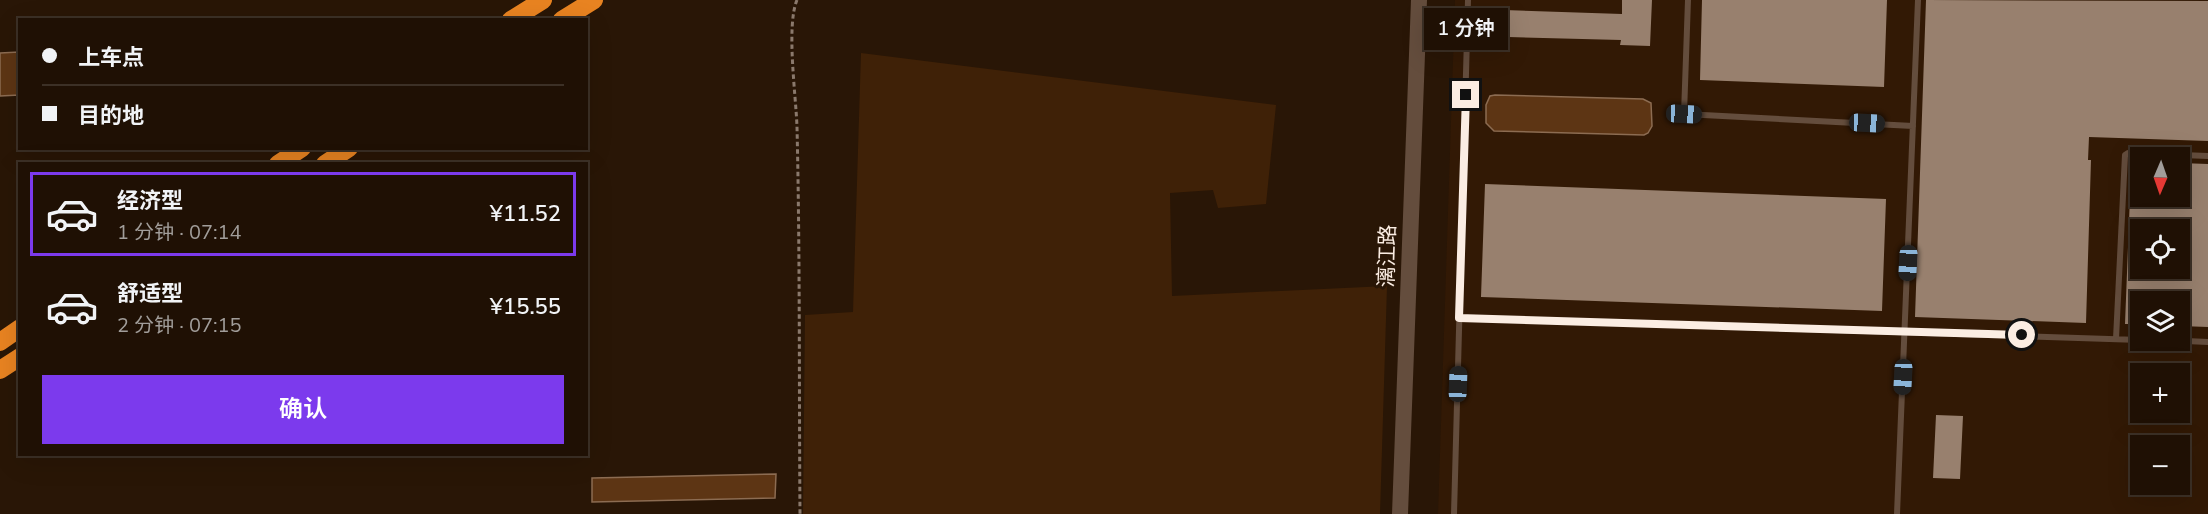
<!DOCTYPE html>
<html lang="zh">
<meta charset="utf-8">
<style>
:root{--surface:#1f1004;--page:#27190e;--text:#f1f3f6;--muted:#a19d9a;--line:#3c3026;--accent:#7c3aed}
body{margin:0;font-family:"Nunito Sans","Noto Sans SC",sans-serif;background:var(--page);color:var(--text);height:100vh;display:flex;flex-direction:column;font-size:22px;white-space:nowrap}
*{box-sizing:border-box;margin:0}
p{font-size:20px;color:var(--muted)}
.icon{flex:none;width:33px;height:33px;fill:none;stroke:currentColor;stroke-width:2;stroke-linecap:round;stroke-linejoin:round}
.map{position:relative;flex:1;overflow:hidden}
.side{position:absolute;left:18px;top:162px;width:570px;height:294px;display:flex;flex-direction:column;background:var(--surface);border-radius:0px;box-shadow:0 6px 24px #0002,0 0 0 2px var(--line)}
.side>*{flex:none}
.hud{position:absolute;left:18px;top:18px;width:570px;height:132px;border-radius:0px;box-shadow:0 6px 24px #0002,0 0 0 2px var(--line);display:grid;align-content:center;height:132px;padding:0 24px;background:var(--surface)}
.needle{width:39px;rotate:182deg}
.fabs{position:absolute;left:2130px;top:147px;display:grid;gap:12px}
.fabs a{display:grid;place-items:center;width:60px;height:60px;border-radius:0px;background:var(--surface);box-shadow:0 6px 24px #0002,0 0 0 2px var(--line);font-size:30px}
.end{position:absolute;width:27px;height:27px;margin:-14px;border:8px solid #fbede3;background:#111;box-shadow:0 0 0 3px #111}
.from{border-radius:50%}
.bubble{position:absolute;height:42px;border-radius:0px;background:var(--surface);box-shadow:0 6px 24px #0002,0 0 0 2px var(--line);font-size:20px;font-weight:600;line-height:42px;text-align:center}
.car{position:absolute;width:18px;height:36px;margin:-18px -9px;border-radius:8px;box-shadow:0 0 4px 2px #0007;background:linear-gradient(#222 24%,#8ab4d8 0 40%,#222 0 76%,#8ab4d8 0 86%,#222 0)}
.hud b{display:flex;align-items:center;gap:21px;height:57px;font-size:22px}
.hud b+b{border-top:2px solid var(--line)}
.hud i{width:15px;height:15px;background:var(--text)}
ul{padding:10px 0 0;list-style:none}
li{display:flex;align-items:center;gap:18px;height:84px;margin:0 12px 9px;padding:0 12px;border:3px solid transparent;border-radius:0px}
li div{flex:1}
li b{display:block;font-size:22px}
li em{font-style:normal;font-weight:600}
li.active{border-color:var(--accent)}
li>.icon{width:54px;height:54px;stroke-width:1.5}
.primary-button{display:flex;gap:12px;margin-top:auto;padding:12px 24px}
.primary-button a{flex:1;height:69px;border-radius:0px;background:var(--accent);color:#fff;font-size:24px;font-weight:600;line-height:69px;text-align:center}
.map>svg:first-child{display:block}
</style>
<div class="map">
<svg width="2208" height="514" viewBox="0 0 2208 514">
<rect width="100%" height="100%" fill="#291606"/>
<path fill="#321905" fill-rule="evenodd" d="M1455,0H2208V514H1438ZM2140,158H2180V196H2140ZM2140,230H2180V268H2140ZM2140,302H2180V340H2140ZM2140,374H2180V412H2140ZM2140,446H2180V484H2140Z"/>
<path fill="#3f2107" d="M861,53L1276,105L1266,204L1218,208L1213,190L1170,193L1172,296L1387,286L1380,514H803L805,315L853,312Z"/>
<path fill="#5d3514" stroke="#8c6c52" stroke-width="1.5" d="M19,52V95L0,96V53Z
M1495,95L1643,99L1651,103L1652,126L1648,133L1644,135L1494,131L1486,123V105L1490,96Z
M776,474L775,498L592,502V478Z"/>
<path fill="#98806e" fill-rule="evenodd" d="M1622,0H1652L1650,46L1620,45L1621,40L1473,36L1474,9L1622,14Z
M1702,0H1887L1884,87L1700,80Z
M1926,0L2208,1V141L2089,137L2088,160H2091L2086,323L1915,317Z
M2180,163L2208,164V327L2180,326V302H2140V324H2125L2130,196H2180ZM2140,230H2180V268H2140Z
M1485,184L1886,199L1882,311L1481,297Z
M1936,415L1963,416L1960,479L1933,478Z"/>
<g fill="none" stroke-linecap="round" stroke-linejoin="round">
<path stroke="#8a796c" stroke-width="3" stroke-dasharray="4.5 3" stroke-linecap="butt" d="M797,0C786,26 796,96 797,127C800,256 799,385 800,514"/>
<path stroke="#644d3d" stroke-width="6" d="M1688,0L1684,114L1913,126
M1459,318L2140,340
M2116,339L2125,155L2128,153L2208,156
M2164,340L2208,342
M1454,514L1468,0
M1897,514L1918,0"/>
<path stroke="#644d3d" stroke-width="16" d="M1400,514L1419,0"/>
<path stroke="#e88321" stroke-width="18" d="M511,20L543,0
M562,20L594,0
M278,164L302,148
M325,164L349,148
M0,342L20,328
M0,370L20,357"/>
</g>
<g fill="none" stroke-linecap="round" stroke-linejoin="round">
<path stroke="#fbede3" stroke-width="8" d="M1466,95L1459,318L2022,335"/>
</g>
<g text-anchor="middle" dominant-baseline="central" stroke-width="6" stroke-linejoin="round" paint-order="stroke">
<g font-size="21" fill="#fbede3" stroke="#291606">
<text transform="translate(1387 256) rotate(-88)">漓江路</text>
</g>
</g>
</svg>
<div class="fabs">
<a><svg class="needle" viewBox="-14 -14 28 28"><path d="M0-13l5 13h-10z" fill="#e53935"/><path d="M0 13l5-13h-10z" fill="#a19d9a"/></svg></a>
<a><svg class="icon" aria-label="locate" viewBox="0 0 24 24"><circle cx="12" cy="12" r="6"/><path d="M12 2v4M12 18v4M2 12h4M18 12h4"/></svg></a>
<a><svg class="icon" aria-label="layers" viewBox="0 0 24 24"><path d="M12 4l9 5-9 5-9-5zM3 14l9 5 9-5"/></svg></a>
<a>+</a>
<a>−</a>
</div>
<i class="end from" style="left:2022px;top:335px"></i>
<i class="end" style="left:1466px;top:95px"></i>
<div class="bubble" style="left:1424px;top:8px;width:84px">1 分钟</div>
<i class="car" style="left:1684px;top:114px;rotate:93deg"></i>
<i class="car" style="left:1867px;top:123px;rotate:93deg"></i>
<i class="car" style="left:1908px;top:263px;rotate:183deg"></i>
<i class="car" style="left:1903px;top:377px;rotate:183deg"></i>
<i class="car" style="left:1458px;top:384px;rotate:2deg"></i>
<div class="hud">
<b><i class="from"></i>上车点</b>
<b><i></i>目的地</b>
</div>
<section class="side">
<ul>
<li class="active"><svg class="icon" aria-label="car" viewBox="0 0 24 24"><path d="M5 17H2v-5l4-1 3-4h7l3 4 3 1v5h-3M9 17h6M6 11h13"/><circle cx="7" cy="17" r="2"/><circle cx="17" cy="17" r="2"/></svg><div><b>经济型</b><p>1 分钟 · 07:14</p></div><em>¥11.52</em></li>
<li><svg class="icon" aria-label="car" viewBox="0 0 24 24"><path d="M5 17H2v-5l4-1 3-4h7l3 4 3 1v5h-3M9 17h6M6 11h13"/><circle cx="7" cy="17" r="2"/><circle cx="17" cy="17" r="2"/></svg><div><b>舒适型</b><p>2 分钟 · 07:15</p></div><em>¥15.55</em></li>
</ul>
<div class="primary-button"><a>确认</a></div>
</section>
</div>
